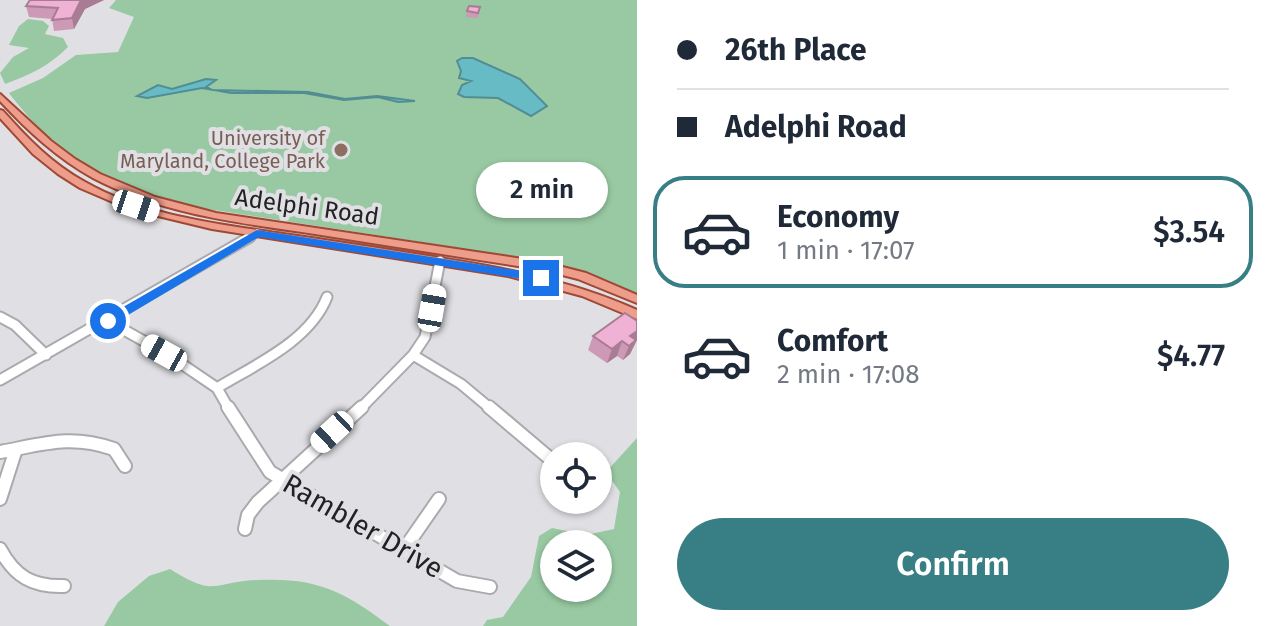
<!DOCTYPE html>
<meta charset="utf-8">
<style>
:root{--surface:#fff;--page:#f2f2f3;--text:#1f2937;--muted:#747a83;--line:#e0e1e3;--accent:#377f85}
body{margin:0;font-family:"Fira Sans",sans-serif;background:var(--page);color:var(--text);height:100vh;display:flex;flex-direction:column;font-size:30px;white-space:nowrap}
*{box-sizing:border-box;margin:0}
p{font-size:26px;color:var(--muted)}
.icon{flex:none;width:44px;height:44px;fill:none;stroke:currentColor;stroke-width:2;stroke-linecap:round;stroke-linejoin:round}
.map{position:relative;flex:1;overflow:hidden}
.sheet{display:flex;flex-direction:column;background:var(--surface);width:632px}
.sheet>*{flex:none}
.guide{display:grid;align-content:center;height:176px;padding:0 40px;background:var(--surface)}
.tools{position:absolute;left:540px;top:442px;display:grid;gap:16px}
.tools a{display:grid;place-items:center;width:72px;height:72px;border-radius:50%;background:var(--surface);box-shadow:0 2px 6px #0004;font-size:40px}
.end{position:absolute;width:36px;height:36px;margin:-18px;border:10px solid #1a73e8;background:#fff;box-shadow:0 0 0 4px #fff}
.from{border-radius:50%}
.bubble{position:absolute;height:56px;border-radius:28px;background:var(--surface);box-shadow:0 2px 6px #0004;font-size:26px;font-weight:600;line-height:56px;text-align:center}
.car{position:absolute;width:24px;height:48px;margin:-24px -12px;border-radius:10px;box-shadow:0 0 6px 2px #0007;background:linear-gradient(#fff 24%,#345 0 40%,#fff 0 76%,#345 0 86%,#fff 0)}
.guide b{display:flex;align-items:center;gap:28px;height:76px;font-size:30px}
.guide b+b{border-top:2px solid var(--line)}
.guide i{width:20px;height:20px;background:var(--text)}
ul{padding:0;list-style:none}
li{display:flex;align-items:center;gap:24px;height:112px;margin:0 16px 12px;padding:0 24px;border:4px solid transparent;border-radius:32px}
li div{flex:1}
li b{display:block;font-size:30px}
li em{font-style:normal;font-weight:600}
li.on{border-color:var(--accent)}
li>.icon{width:72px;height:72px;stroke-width:1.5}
.cta{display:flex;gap:16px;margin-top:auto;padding:16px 40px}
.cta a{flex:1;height:92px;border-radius:48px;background:var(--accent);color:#fff;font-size:32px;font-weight:600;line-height:92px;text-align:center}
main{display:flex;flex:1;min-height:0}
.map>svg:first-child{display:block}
</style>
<main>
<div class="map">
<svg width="637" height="626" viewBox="0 0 637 626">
<rect width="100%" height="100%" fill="#e0e0e4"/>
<path fill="#98c9a2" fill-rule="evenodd" d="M116,0H637V294L582,271L538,260L188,206C107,181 62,163 9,93L43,78L76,55L118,52L134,17L109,8Z
M28,19L43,21L49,26L45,34L63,38L68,47C49,66 30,75 5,84L0,73L13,57L29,48L9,45L19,26Z
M637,438V626H483L487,620L503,617L531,577L539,536L552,528L586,535L614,529L620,492L606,472ZM554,544H598V588H554Z
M170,569C216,598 212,582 258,580C317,577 345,592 390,626H104L118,602L149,576Z"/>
<path fill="#67bbc5" stroke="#528d94" stroke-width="2" d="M462,58H473L520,79L547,106L531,116L498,98L464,97L458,94L462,85L471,81L459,78L461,71L457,61Z
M206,79L216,80L206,87L212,90L308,92L345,99L377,96L415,101L398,102L378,97L344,100L304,93H231L202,88L147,98L137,96L158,85L172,89Z"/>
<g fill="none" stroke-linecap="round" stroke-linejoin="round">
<defs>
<path id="minor-far2" d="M247,239L257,233"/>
<path id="minor-far1" d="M0,317L15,325L46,355
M108,321L167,354L217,388L229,409
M413,355L461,384L491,409
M0,380L250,237
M217,388C255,365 310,341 327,297
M360,409L413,355L425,337L440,261"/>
<path id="minor" d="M228,407L270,472L457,581L490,587
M489,407L554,462
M0,452C44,444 70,434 114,449L125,466
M0,499L16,449
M245,529L248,515L258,502L362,407
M405,548L439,499
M0,549C15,577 33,587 64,586"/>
<path id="major" d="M0,94L51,141L75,159L100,174L155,197L216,213L543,262L586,273L637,295V303L578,279L543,270C467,258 391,246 315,234C240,223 161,214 93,178C57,158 28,131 0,101Z
M0,110L3,111C28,139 52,164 85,182C143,215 212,223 277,233C321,239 365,246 409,253C487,265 564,277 637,310V319L582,296L508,276L212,229L129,209L80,188L58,174L33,154L0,118Z"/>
</defs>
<use href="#minor-far2" stroke="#aaaaae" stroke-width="10"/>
<use href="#minor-far1" stroke="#aaaaae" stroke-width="13"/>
<use href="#minor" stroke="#aaaaae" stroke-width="16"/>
<use href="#major" stroke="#9f4835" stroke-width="4"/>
<use href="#minor-far2" stroke="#fff" stroke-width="7"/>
<use href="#minor-far1" stroke="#fff" stroke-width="9"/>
<use href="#minor" stroke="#fff" stroke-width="12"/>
<use href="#major" fill="#ee9d8b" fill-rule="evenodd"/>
</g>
<path fill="#ce99b6" d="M30,0H104L85,9L74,29L54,31L52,19L29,17L26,6Z
M480,7L478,18L466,17L467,11Z
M593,336L636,341L630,354L623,360L617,356L607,363L588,350Z"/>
<path fill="#a87d94" d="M81,0H104L85,9L74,29L72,18Z
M637,331V340L630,354L623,360L629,346L630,336Z
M622,341L617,356L607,363L612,349Z"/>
<path fill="#f0b2d4" stroke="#a87d94" stroke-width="2" d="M30,0H81L72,18L52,20L58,8L26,6Z
M469,6L480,7L478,13L467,11Z
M625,313L637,321V331L630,336L636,340L629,346L622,341L612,349L593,336Z"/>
<path fill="#1a73e8" d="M257,230L541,274L547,278L541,282L259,237L113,324H104V318Z"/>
<circle fill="#8d6e63" stroke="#e0e0e4" stroke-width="3" cx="341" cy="150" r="8"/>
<g text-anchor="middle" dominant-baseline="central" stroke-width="8" stroke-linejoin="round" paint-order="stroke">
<g font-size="20" fill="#785e54" stroke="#e0e0e4" text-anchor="end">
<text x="325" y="138">University of<tspan x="325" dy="23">Maryland, College Park</tspan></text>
</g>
<g font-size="24" fill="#222223" stroke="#e0e0e4">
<text transform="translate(307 207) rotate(8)">Adelphi Road</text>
</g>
<g font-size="28" fill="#222223" stroke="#e0e0e4">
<text transform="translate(363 526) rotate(30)">Rambler Drive</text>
</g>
</g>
</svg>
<div class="tools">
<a><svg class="icon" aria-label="locate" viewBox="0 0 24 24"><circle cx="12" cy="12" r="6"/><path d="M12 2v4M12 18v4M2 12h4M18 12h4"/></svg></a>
<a><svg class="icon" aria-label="layers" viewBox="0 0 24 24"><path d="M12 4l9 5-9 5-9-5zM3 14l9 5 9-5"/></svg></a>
</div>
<i class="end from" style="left:108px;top:321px"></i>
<i class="end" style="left:541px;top:278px"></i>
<div class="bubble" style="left:476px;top:162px;width:132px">2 min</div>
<i class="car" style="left:136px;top:206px;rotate:108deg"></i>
<i class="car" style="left:432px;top:308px;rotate:10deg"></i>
<i class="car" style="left:164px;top:353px;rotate:299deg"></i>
<i class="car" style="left:332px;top:432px;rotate:227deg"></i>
</div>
<section class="sheet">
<div class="guide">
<b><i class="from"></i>26th Place</b>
<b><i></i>Adelphi Road</b>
</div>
<ul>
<li class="on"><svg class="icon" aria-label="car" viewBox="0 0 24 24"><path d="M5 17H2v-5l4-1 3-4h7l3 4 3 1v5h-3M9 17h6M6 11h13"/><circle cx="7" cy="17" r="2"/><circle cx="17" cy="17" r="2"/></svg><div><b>Economy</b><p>1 min · 17:07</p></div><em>$3.54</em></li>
<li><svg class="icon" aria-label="car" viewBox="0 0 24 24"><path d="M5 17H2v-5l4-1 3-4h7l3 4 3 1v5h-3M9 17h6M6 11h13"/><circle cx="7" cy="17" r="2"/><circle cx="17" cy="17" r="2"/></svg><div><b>Comfort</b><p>2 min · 17:08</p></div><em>$4.77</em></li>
</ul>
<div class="cta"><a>Confirm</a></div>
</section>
</main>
